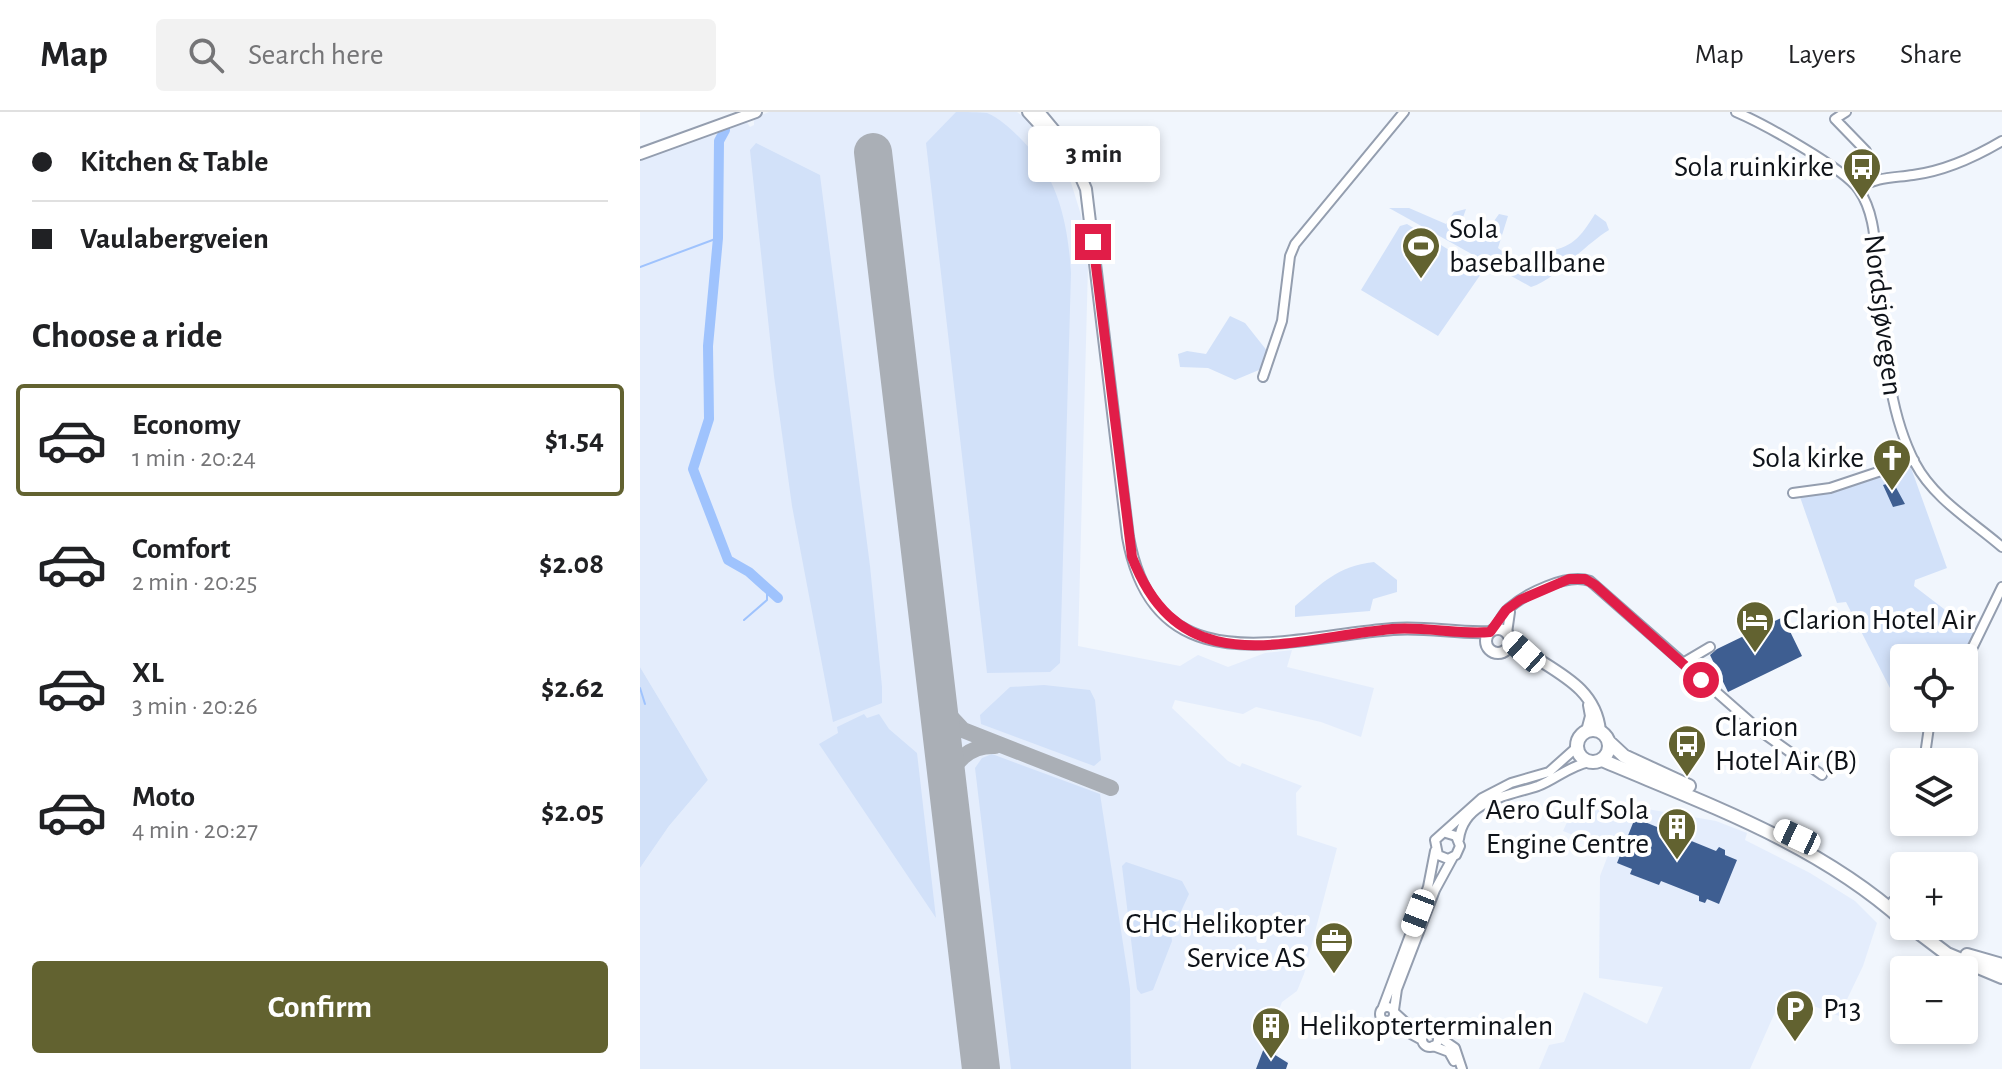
<!DOCTYPE html>
<meta charset="utf-8">
<style>
:root{--surface:#fff;--page:#f2f2f2;--text:#202124;--muted:#757577;--line:#e0e0e0;--accent:#626230}
body{margin:0;font-family:"Alegreya Sans",sans-serif;background:var(--page);color:var(--text);height:100vh;display:flex;flex-direction:column;font-size:30px;white-space:nowrap}
*{box-sizing:border-box;margin:0}
p{font-size:26px;color:var(--muted)}
.icon{flex:none;width:44px;height:44px;fill:none;stroke:currentColor;stroke-width:2;stroke-linecap:round;stroke-linejoin:round}
.map{position:relative;flex:1;overflow:hidden}
.side{display:flex;flex-direction:column;background:var(--surface);width:640px}
.side>*{flex:none}
.guide{display:grid;align-content:center;height:176px;padding:0 32px;background:var(--surface)}
.fabs{position:absolute;left:1250px;top:532px;display:grid;gap:16px}
.fabs a{display:grid;place-items:center;width:88px;height:88px;border-radius:8px;background:var(--surface);box-shadow:0 4px 12px #0003;font-size:40px}
.end{position:absolute;width:36px;height:36px;margin:-18px;border:10px solid #e11d48;background:#fff;box-shadow:0 0 0 4px #fff}
.from{border-radius:50%}
.bubble{position:absolute;height:56px;border-radius:8px;background:var(--surface);box-shadow:0 4px 12px #0003;font-size:26px;font-weight:600;line-height:56px;text-align:center}
.car{position:absolute;width:24px;height:48px;margin:-24px -12px;border-radius:10px;box-shadow:0 0 6px 2px #0007;background:linear-gradient(#fff 24%,#345 0 40%,#fff 0 76%,#345 0 86%,#fff 0)}
.guide b{display:flex;align-items:center;gap:28px;height:76px;font-size:30px}
.guide b+b{border-top:2px solid var(--line)}
.guide i{width:20px;height:20px;background:var(--text)}
ul{padding:0;list-style:none}
li{display:flex;align-items:center;gap:24px;height:112px;margin:0 16px 12px;padding:0 16px;border:4px solid transparent;border-radius:8px}
li div{flex:1}
li b{display:block;font-size:30px}
li em{font-style:normal;font-weight:600}
li.selected{border-color:var(--accent)}
li>.icon{width:72px;height:72px;stroke-width:1.5}
h2{padding:0 32px;font-size:36px;line-height:96px}
.cta{display:flex;gap:16px;margin-top:auto;padding:16px 32px}
.cta a{flex:1;height:92px;border-radius:8px;background:var(--accent);color:#fff;font-size:32px;font-weight:600;line-height:92px;text-align:center}
header{display:flex;align-items:center;gap:48px;box-sizing:border-box;height:112px;padding:0 40px;background:var(--surface);border-bottom:2px solid var(--line)}
header strong{font-size:38px}
nav{display:flex;gap:44px;margin-inline-start:auto;font-size:28px}
.search{width:560px;height:72px;background:var(--page);display:flex;align-items:center;gap:20px;box-sizing:border-box;padding:0 28px;border-radius:8px;color:var(--muted);font-size:30px}
main{display:flex;flex:1;min-height:0}
.map>svg:first-child{display:block}
</style>
<header>
<strong>Map</strong>
<div class="search"><svg class="icon" aria-label="search" viewBox="0 0 24 24"><circle cx="10" cy="10" r="6"/><path d="M15 15l6 6"/></svg>Search here</div>
<nav><a>Map</a><a>Layers</a><a>Share</a></nav>
</header>
<main>
<section class="side">
<div class="guide">
<b><i class="from"></i>Kitchen &amp; Table</b>
<b><i></i>Vaulabergveien</b>
</div>
<h2>Choose a ride</h2>
<ul>
<li class="selected"><svg class="icon" aria-label="car" viewBox="0 0 24 24"><path d="M5 17H2v-5l4-1 3-4h7l3 4 3 1v5h-3M9 17h6M6 11h13"/><circle cx="7" cy="17" r="2"/><circle cx="17" cy="17" r="2"/></svg><div><b>Economy</b><p>1 min · 20:24</p></div><em>$1.54</em></li>
<li><svg class="icon" aria-label="car" viewBox="0 0 24 24"><path d="M5 17H2v-5l4-1 3-4h7l3 4 3 1v5h-3M9 17h6M6 11h13"/><circle cx="7" cy="17" r="2"/><circle cx="17" cy="17" r="2"/></svg><div><b>Comfort</b><p>2 min · 20:25</p></div><em>$2.08</em></li>
<li><svg class="icon" aria-label="car" viewBox="0 0 24 24"><path d="M5 17H2v-5l4-1 3-4h7l3 4 3 1v5h-3M9 17h6M6 11h13"/><circle cx="7" cy="17" r="2"/><circle cx="17" cy="17" r="2"/></svg><div><b>XL</b><p>3 min · 20:26</p></div><em>$2.62</em></li>
<li><svg class="icon" aria-label="car" viewBox="0 0 24 24"><path d="M5 17H2v-5l4-1 3-4h7l3 4 3 1v5h-3M9 17h6M6 11h13"/><circle cx="7" cy="17" r="2"/><circle cx="17" cy="17" r="2"/></svg><div><b>Moto</b><p>4 min · 20:27</p></div><em>$2.05</em></li>
</ul>
<div class="cta"><a>Confirm</a></div>
</section>
<div class="map">
<svg width="1362" height="957" viewBox="0 0 1362 957">
<rect width="100%" height="100%" fill="#f1f6fd"/>
<path fill="#e4edfc" d="M129,0H377L397,16L415,38L429,64L441,103L448,154L438,534L540,554L558,543L588,555L625,541L652,538L647,555L734,576L721,625L681,610L616,595L603,602L535,588L532,596L588,649L600,655L602,651L662,674L656,681L657,723L697,736L664,862L657,879L642,890L631,919L638,934L637,946L649,949L645,957H0V756L29,714L68,668L0,555V48L106,9L110,15L114,13V6Z
M950,687L1076,709L1107,721L1105,728L1170,761L1215,789L1237,811L1223,854L1199,904L1143,882L1110,957H899L909,933L924,930L944,880L1007,912L1023,875L959,866L960,764L970,738L923,719L935,693Z"/>
<path fill="#d2e1f9" d="M316,0C326,0 338,0 347,1C361,7 372,18 382,28C418,65 428,111 431,161L420,551L410,560L347,561L286,31Z
M116,31L180,63L230,454L242,575V591L193,610L152,394L134,264L110,38Z
M749,96H769L806,112L814,100L826,97L820,114L844,123L859,102L868,104L858,136L888,158L904,140C932,136 940,126 955,102L966,110L969,118C944,133 915,168 891,175Z
M767,112L843,159L798,224L721,178L760,114Z
M590,204L605,211L628,240L619,258L595,268L568,256L540,255L538,242L547,239L566,242Z
M1270,353L1307,456L1275,468L1274,474L1334,520L1324,546H1264V579L1251,578L1206,490L1197,491L1160,385L1191,380Z
M734,450L757,468V480L733,487L730,499L655,505V494C684,470 696,455 734,450Z
M0,555L68,668L29,714L0,756Z
M404,573L450,578L455,588L461,648L454,654L341,612L340,603L370,575Z
M224,602L227,606L239,602L249,617L277,641L296,806L179,632L198,621L197,615Z
M352,642L460,682L490,877L491,957H371L335,656L342,646Z
M486,750L542,769L549,782L531,821L532,829L513,878L501,882L497,877L482,754Z"/>
<g fill="none" stroke-linecap="round" stroke-linejoin="round">
<path stroke="#9fc3fd" stroke-width="2" d="M0,155L78,126
M104,508L127,488V478
M0,576L5,592"/>
<path stroke="#9fc3fd" stroke-width="10" d="M85,18L79,29L78,126L68,234L69,307L53,357L88,448L109,460L138,486"/>
<path stroke="#aaafb6" stroke-width="16" d="M296,568L309,603L323,618L471,676
M308,674C311,649 331,633 355,634"/>
<path stroke="#aaafb6" stroke-width="38" d="M233,40L341,957"/>
</g>
<path fill="#3e5e91" d="M1253,370L1265,392L1253,395L1243,373Z
M1143,505L1162,544L1088,580L1070,543L1077,537Z
M995,706L1076,739L1079,735L1085,738V743L1097,748L1079,792L1067,787L1065,791L1059,789V784L1021,769L1019,773L990,762L992,757L977,751Z
M624,936L648,951L646,957H616Z"/>
<g fill="none" stroke-linecap="round" stroke-linejoin="round">
<defs>
<path id="minor" d="M1096,0C1122,11 1204,56 1219,78C1235,101 1235,133 1238,160C1245,224 1245,293 1275,351C1294,387 1332,409 1362,435
M1206,0L1195,7L1226,39L1237,66
M1218,76C1237,65 1252,66 1273,63C1304,59 1335,45 1362,29
M623,265L642,209L650,144L655,132L764,0
M1153,381L1190,376L1274,348
M854,518C859,511 862,502 868,497C886,481 927,461 950,469L1123,621L1182,663
M867,521L870,500
M1043,551L1070,535
M1324,553L1362,475
M1284,650L1289,615L1295,606
M806,721L816,724L820,734L816,743L808,747L798,743L795,728L842,686L871,671L909,660L937,635
M819,727C824,688 868,684 898,674C916,667 929,654 949,650
M1253,789L1264,783
M740 902a7 7 0 1 1 14 0a7 7 0 1 1-14 0Z
M743,895L788,775L795,739
M754,898L757,877L795,778L813,745
M754,900L765,910L786,921
M747,909L782,928
M782 927a8 8 0 1 1 16 0a8 8 0 1 1-16 0Z
M796,923L815,936L822,957
M793,934L809,940L814,949"/>
<path id="major" d="M388,0L422,37
M399,0L428,35L446,77L488,425C515,576 647,525 753,517C786,514 818,522 850,520
M0,42L116,0
M846 529a12 12 0 1 1 24 0a12 12 0 1 1-24 0Z
M870,527C903,557 955,568 960,619
M947,619L951,604L949,593"/>
<path id="highway" d="M937 634a16 16 0 1 1 32 0a16 16 0 1 1-32 0Z
M969,630L984,644L1049,674
M962,648C1068,693 1177,731 1264,809
M1270,814L1307,842L1362,865
M1327,843L1362,853"/>
</defs>
<use href="#minor" stroke="#949eaf" stroke-width="12"/>
<use href="#major" stroke="#949eaf" stroke-width="14"/>
<use href="#highway" stroke="#949eaf" stroke-width="16"/>
<use href="#minor" stroke="#fff" stroke-width="8"/>
<use href="#major" stroke="#fff" stroke-width="10"/>
<use href="#highway" stroke="#fff" stroke-width="12"/>
</g>
<g fill="none" stroke-linecap="round" stroke-linejoin="round">
<path stroke="#e11d48" stroke-width="10" d="M453,130L492,445C541,573 646,527 752,517C785,514 817,523 850,520L866,498L880,488L929,467H945L955,473L1061,568"/>
</g>
<defs>
<symbol id="bus-pin" viewBox="-11 -11 22 30"><path d="M0 17L-7.5 6A9.5 9.5 0 1 1 7.5 6Z" fill="#626230" stroke="#fff"/><path d="M-5-6H5V4H4V6H2V4H-2V6H-4V4H-5ZM-3.5-4V0h7V-4ZM-3.5 1.2v1.5H-2V1.2ZM2 1.2v1.5H3.5V1.2Z" fill="#fff"/></symbol>
<symbol id="stadium-pin" viewBox="-11 -11 22 30"><path d="M0 17L-7.5 6A9.5 9.5 0 1 1 7.5 6Z" fill="#626230" stroke="#fff"/><path d="M0-5a6.5 5 0 1 0 0 10a6.5 5 0 1 0 0-10ZM-3.5-1.8h7v3.6h-7Z" fill="#fff"/></symbol>
<symbol id="church-pin" viewBox="-11 -11 22 30"><path d="M0 17L-7.5 6A9.5 9.5 0 1 1 7.5 6Z" fill="#626230" stroke="#fff"/><path d="M-1.2-6h2.4v3.5h3.3v2.4h-3.3V6h-2.4V-.1h-3.3v-2.4h3.3Z" fill="#fff"/></symbol>
<symbol id="hotel-pin" viewBox="-11 -11 22 30"><path d="M0 17L-7.5 6A9.5 9.5 0 1 1 7.5 6Z" fill="#626230" stroke="#fff"/><path d="M-6-4.5h1.5V1H6V5H4.5V3h-9V5H-6ZM-4 0a1.8 1.8 0 1 1 3.6 0ZM.5 0V-2.5h3Q6-2.5 6 0Z" fill="#fff"/></symbol>
<symbol id="building-pin" viewBox="-11 -11 22 30"><path d="M0 17L-7.5 6A9.5 9.5 0 1 1 7.5 6Z" fill="#626230" stroke="#fff"/><path d="M-4-6H4V6H1V3H-1V6H-4ZM-2.5-4.3h1.7v1.8h-1.7ZM.8-4.3h1.7v1.8H.8ZM-2.5-1h1.7V.8h-1.7ZM.8-1h1.7V.8H.8Z" fill="#fff"/></symbol>
<symbol id="office-pin" viewBox="-11 -11 22 30"><path d="M0 17L-7.5 6A9.5 9.5 0 1 1 7.5 6Z" fill="#626230" stroke="#fff"/><path d="M-6-3h4V-5.5h4V-3h4V5H-6ZM-1-4.5V-3h2v-1.5ZM-6 0V1H6V0Z" fill="#fff"/></symbol>
<symbol id="parking-pin" viewBox="-11 -11 22 30"><path d="M0 17L-7.5 6A9.5 9.5 0 1 1 7.5 6Z" fill="#626230" stroke="#fff"/><path d="M-3.5-5.5H1a3.5 3.5 0 0 1 0 7H-1V5.5H-3.5ZM-1-3.4V-.6H.8a1.4 1.4 0 0 0 0-2.8Z" fill="#fff"/></symbol>
</defs>
<g fill-rule="evenodd">
<use href="#bus-pin" x="1200" y="33" width="44" height="60"/>
<use href="#stadium-pin" x="759" y="112" width="44" height="60"/>
<use href="#church-pin" x="1230" y="324" width="44" height="60"/>
<use href="#hotel-pin" x="1093" y="486" width="44" height="60"/>
<use href="#bus-pin" x="1025" y="610" width="44" height="60"/>
<use href="#building-pin" x="1015" y="693" width="44" height="60"/>
<use href="#office-pin" x="672" y="807" width="44" height="60"/>
<use href="#parking-pin" x="1133" y="875" width="44" height="60"/>
<use href="#building-pin" x="609" y="892" width="44" height="60"/>
</g>
<g text-anchor="middle" dominant-baseline="central" stroke-width="8" stroke-linejoin="round" paint-order="stroke">
<g font-size="30" fill="#0f1319" stroke="#fff" text-anchor="start">
<text x="1194" y="55" text-anchor="end">Sola ruinkirke</text>
<text x="809" y="117">Sola<tspan x="809" dy="34">baseballbane</tspan></text>
<text x="1224" y="346" text-anchor="end">Sola kirke</text>
<text x="1143" y="508">Clarion Hotel Air</text>
<text x="1075" y="615">Clarion<tspan x="1075" dy="34">Hotel Air (B)</tspan></text>
<text x="1009" y="698" text-anchor="end">Aero Gulf Sola<tspan x="1009" dy="34">Engine Centre</tspan></text>
<text x="666" y="812" text-anchor="end">CHC Helikopter<tspan x="666" dy="34">Service AS</tspan></text>
<text x="1183" y="897">P13</text>
<text x="659" y="914">Helikopterterminalen</text>
</g>
<g font-size="30" fill="#0f1319" stroke="#fff">
<text transform="translate(1243 203) rotate(83)">Nordsjøvegen</text>
</g>
</g>
</svg>
<div class="fabs">
<a><svg class="icon" aria-label="locate" viewBox="0 0 24 24"><circle cx="12" cy="12" r="6"/><path d="M12 2v4M12 18v4M2 12h4M18 12h4"/></svg></a>
<a><svg class="icon" aria-label="layers" viewBox="0 0 24 24"><path d="M12 4l9 5-9 5-9-5zM3 14l9 5 9-5"/></svg></a>
<a>+</a>
<a>−</a>
</div>
<i class="end from" style="left:1061px;top:568px"></i>
<i class="end" style="left:453px;top:130px"></i>
<div class="bubble" style="left:388px;top:14px;width:132px">3 min</div>
<i class="car" style="left:884px;top:540px;rotate:312deg"></i>
<i class="car" style="left:1157px;top:725px;rotate:295deg"></i>
<i class="car" style="left:778px;top:801px;rotate:201deg"></i>
</div>
</main>
